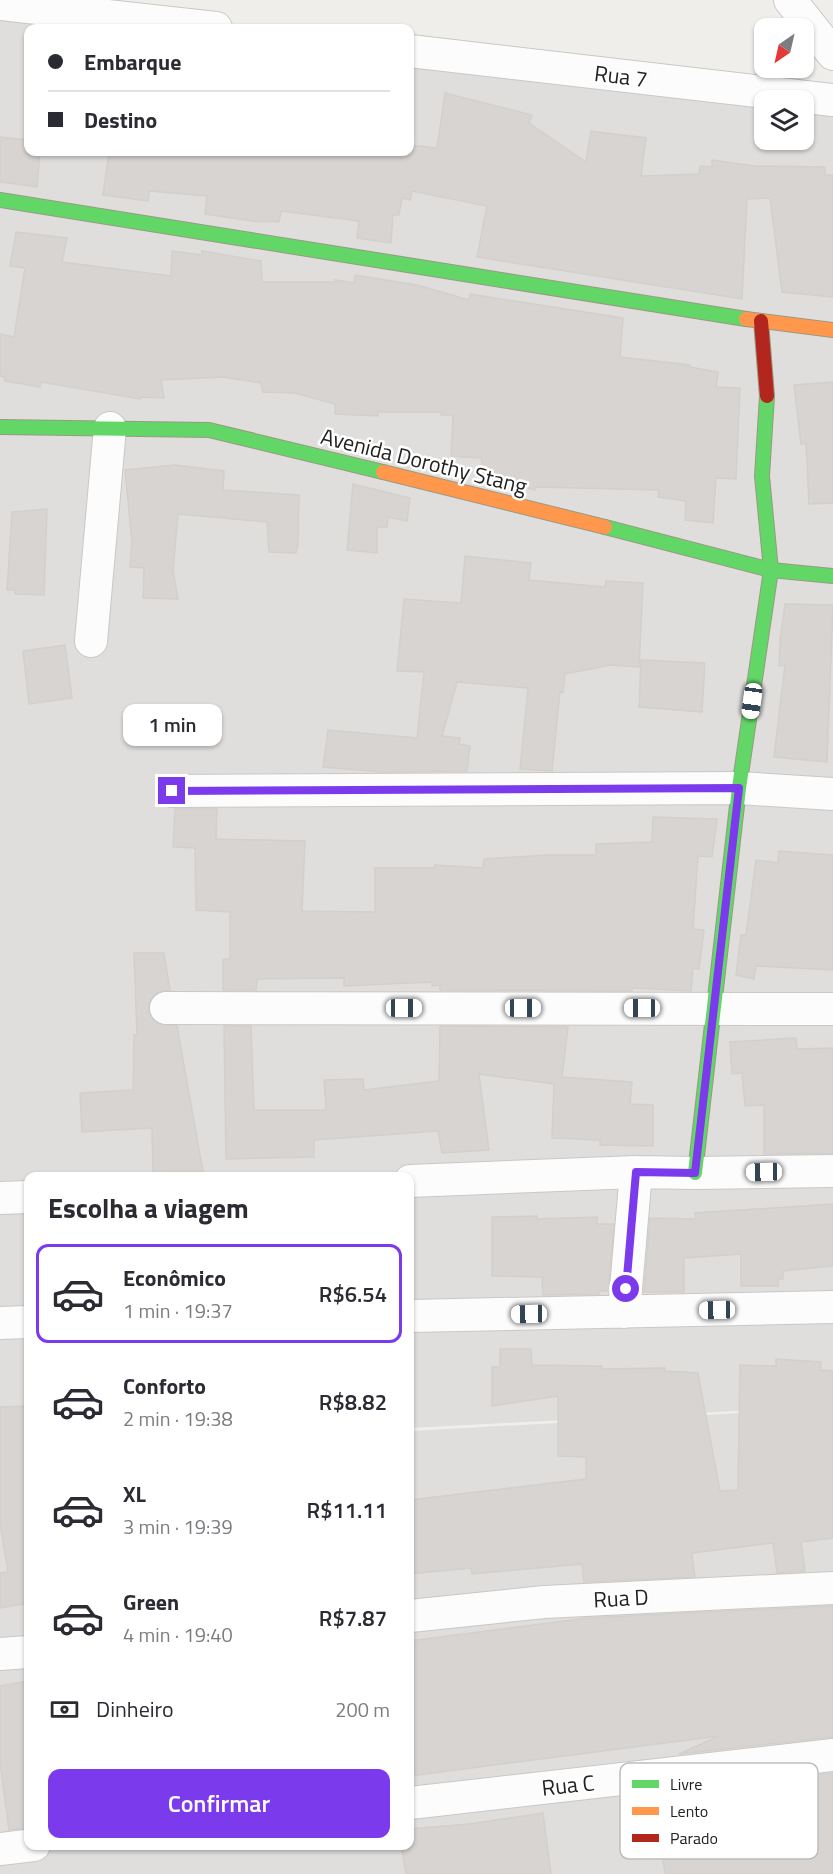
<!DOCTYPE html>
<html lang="pt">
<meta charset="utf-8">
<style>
:root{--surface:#fff;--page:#f2f2f3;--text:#2b2b33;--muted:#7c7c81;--line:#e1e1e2;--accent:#7c3aed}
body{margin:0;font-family:"Titillium Web",sans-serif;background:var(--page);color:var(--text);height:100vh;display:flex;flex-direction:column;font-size:22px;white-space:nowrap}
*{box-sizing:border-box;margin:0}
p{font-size:20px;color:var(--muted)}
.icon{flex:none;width:33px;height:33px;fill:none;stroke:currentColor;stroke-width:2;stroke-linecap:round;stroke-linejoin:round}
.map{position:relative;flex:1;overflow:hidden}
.details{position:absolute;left:24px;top:1172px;width:390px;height:678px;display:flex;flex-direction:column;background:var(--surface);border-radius:12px;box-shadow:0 2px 4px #0004}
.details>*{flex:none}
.banner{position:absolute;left:24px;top:24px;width:390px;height:132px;border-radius:12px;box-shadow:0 2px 4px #0004;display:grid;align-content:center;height:132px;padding:0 24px;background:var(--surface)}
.needle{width:39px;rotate:214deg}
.tools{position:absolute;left:754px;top:18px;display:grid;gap:12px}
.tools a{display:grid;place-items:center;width:60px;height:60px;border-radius:12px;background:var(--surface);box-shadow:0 2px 4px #0004;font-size:30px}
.end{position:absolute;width:27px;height:27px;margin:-14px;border:8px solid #7c3aed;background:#fff;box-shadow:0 0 0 3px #fff}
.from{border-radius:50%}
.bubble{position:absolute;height:42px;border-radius:12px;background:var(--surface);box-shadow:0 2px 4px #0004;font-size:20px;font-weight:600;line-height:42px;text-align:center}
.car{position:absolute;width:18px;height:36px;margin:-18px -9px;border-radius:8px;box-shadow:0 0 4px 2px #0007;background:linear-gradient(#fff 24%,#345 0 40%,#fff 0 76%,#345 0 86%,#fff 0)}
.banner b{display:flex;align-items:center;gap:21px;height:57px;font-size:22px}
.banner b+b{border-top:2px solid var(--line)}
.banner i{width:15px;height:15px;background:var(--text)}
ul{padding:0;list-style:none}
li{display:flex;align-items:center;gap:18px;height:99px;margin:0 12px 9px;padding:0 12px;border:3px solid transparent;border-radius:12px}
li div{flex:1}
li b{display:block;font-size:22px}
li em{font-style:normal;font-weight:600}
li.current{border-color:var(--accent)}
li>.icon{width:54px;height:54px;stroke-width:1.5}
h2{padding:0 24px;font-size:27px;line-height:72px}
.pay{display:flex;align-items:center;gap:15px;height:66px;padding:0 24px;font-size:22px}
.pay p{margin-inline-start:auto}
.button{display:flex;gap:12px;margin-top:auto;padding:12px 24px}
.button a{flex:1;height:69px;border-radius:12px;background:var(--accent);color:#fff;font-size:24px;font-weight:600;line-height:69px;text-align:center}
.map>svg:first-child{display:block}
</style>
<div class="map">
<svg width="833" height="1874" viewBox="0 0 833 1874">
<rect width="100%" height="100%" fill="#f0eeeb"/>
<path fill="#dfdedc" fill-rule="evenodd" d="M0,1L256,28H28V152H410V45L833,92V1406L410,1428V1176H28V1447L0,1448ZM765,100H804V140H765Z
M833,1408V1874H0V1454L28,1452V1845H410V1431Z"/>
<path fill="#d7d4d2" stroke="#d3d0cc" stroke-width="1.5" d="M445,93L532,115L529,123L586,162L591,131L646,138L641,176L699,174L700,166L712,167V160L755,166L825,167V175H833V297L782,292L770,198L747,199L742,299L477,257L487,206L412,191L410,200L402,198L399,215H393L391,243L357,238L359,221L281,211L279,222L260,221V222L205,214L207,196L149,191L148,201L103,195L109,152H410V145L437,148Z
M0,137L28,140V152H40L37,187L0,182Z
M16,232L67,238L62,262L171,276L172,251L202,255V251L261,261L262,282H335V280L354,283L355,275L417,285L469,300L470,294L623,318L620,357L690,365V367L718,372L716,387L740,388L736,479L716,478L713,523L685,520L686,501L658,497L659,490L535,487V490L507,483V477L481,474L482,458L451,456L453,415H441V412H378V416L335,414V404L295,393L263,392L261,383L223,377L161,380L164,398L141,397L140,399L41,382L40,387L5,381V377L0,376V334L14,337L25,268L10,266Z
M833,382V503L809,504L806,443L801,444L794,385Z
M175,465L224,471L223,490L299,495L298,546H297L296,553L269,552L267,522L178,514L173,571L178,599L143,598L144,568L130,567L132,541L125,470Z
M353,484L410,498L407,521L388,517L387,527H377V553L347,550Z
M47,509L44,595L15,594V590H7L12,512Z
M465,556L531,563L529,580L605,587L606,581L643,583L639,667L610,665L565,674L563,692L560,691L552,771L520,769L528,688L457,682L442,736L460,738L459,744L470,746L467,771L384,772L323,767L328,730L417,738L424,672L397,671L404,599L461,603Z
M785,604L833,605L827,762L774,757L785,665L779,666L780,640Z
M65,645L72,698L29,704L23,651Z
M641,660L705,663L702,712L639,707Z
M175,809H217L216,839L305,841L302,911L375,912V868H434L435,865L483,868L484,859L547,855H596V844L652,842L653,817L717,819L712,857L698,856L693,929L704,930L699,969L693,968L691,991L632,988V991L440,990V985L432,986V982L344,986V978L257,979L256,990H223V959H230V912L196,910L195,848L173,847Z
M779,851L833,855V970L756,966L754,979L736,975L741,935H746L756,860L778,863Z
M134,953H164L170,990L157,993L150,1000L148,1009L151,1017L157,1023L177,1026L203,1172L153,1173L152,1128L82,1132L80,1093L133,1090L134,1035H137Z
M224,1026H251L254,1110H326L324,1080L363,1079L364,1090L439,1081L440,1026L568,1027L562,1077L632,1082L630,1104L653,1105V1146L600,1145V1140L552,1138L554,1084L479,1074L489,1150L442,1153L438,1131L314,1140V1157L226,1159Z
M796,1038L797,1049L833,1048V1153L764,1154V1105L745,1106L742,1073L732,1074L730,1042Z
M833,1204V1266L783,1271V1279H778V1286H741V1254L684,1258V1292H644L650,1218L696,1219L695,1213Z
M537,1216V1219L597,1217V1224H614L608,1291H599V1294L543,1295L542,1277L492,1276V1217Z
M500,1349H531L532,1365L602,1366V1369L665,1368V1371L698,1373L720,1491L738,1490L740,1365L776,1366V1359L821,1362V1370L833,1371V1538L801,1542L805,1571L777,1573L773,1543L692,1553L695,1577L584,1582L582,1564L472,1574L471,1568L410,1574V1500L586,1479V1457L558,1456V1396L492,1406V1367H500Z
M28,1406V1603L0,1608V1573L8,1572L0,1523V1407Z
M833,1606V1737L679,1754L719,1736L410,1776V1641L587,1618Z
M28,1681V1828L9,1830L0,1762V1686Z
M833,1773V1874H665L654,1796L684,1792L683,1790Z
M543,1813L551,1874H406L401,1845H410V1829L469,1824Z"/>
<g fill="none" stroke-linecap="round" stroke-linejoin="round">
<defs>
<path id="street" d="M790,0L833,54
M0,4L216,28
M410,51L833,100
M91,641L110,428
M172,791L739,788L833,794
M166,1008L833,1009
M410,1181L636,1172L695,1173L833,1171
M0,1198L28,1197
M624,1312L636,1172
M410,1316L833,1307
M0,1323L28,1322
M410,1616L544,1602L833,1588
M0,1654L28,1652
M410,1803L833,1755
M0,1849L34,1845"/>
<path id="fast" d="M0,200L746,319
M0,427L209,430L383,472
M605,527L771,570L833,576
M695,1173L739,788L771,570L762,476L767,396"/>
<path id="slow" d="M746,319L833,330
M383,472L605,527"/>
<path id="jam" d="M761,321L767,396"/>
</defs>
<use href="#street" stroke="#c9c8c7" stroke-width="34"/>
<use href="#fast" stroke="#999a82" stroke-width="16"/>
<use href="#slow" stroke="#999a82" stroke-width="16"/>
<use href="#jam" stroke="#999a82" stroke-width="16"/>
<use href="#street" stroke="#fdfcfc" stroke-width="32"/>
<use href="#fast" stroke="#63d668" stroke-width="14"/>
<use href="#slow" stroke="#ff974d" stroke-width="14"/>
<use href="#jam" stroke="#b3261e" stroke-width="14"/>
</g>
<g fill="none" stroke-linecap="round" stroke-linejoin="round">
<path stroke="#7c3aed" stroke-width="8" d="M172,791L739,788L695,1173L636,1172L626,1289"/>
</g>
<g text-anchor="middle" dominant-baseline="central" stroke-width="5" stroke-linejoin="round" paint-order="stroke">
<g font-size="22" fill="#222" stroke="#fff">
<text transform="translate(621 76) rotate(7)">Rua 7</text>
<text transform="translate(424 461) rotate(14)">Avenida Dorothy Stang</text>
<text transform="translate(621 1598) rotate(-3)">Rua D</text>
<text transform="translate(568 1785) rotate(-6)">Rua C</text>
</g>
</g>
<rect x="620" y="1763" width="198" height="96" rx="9" fill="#fff" stroke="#bdbdbd" stroke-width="1.5"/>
<rect x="632" y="1780" width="27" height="8" fill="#63d668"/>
<rect x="632" y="1807" width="27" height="8" fill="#ff974d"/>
<rect x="632" y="1834" width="27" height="8" fill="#b3261e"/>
<g font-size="16" fill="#222">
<text x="670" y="1790">Livre</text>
<text x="670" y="1817">Lento</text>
<text x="670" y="1844">Parado</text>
</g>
</svg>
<div class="tools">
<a><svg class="needle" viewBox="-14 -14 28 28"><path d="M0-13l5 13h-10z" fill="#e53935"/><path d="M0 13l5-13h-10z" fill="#7c7c81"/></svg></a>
<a><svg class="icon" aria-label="layers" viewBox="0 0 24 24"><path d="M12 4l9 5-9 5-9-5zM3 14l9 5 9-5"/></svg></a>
</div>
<i class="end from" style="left:626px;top:1289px"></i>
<i class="end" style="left:172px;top:791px"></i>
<div class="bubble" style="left:123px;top:704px;width:99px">1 min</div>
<i class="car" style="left:752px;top:701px;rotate:188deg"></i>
<i class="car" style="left:404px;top:1008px;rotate:90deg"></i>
<i class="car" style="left:523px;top:1008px;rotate:90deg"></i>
<i class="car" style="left:642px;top:1008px;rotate:270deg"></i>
<i class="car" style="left:764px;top:1172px;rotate:269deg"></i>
<i class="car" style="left:717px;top:1310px;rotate:269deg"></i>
<i class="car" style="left:529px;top:1314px;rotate:269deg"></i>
<div class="banner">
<b><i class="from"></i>Embarque</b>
<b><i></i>Destino</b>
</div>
<section class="details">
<h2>Escolha a viagem</h2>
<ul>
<li class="current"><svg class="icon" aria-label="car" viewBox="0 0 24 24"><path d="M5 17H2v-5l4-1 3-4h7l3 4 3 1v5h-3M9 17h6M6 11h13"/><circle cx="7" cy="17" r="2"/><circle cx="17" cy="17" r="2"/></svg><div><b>Econômico</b><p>1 min · 19:37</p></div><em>R$6.54</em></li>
<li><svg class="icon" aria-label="car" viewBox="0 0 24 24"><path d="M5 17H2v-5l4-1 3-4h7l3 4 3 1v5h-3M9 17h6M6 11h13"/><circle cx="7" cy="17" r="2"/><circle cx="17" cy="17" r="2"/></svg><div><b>Conforto</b><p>2 min · 19:38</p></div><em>R$8.82</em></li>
<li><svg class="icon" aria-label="car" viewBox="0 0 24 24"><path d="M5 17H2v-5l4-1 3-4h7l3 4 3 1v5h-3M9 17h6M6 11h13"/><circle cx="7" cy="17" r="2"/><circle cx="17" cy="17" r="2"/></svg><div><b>XL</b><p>3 min · 19:39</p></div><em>R$11.11</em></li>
<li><svg class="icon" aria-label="car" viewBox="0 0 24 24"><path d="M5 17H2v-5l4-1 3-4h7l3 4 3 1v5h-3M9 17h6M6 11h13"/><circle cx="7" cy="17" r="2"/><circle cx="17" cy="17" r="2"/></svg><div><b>Green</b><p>4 min · 19:40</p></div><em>R$7.87</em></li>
</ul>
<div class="pay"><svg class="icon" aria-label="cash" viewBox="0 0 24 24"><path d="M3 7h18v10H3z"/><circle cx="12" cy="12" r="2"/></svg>Dinheiro<p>200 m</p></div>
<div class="button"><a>Confirmar</a></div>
</section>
</div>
